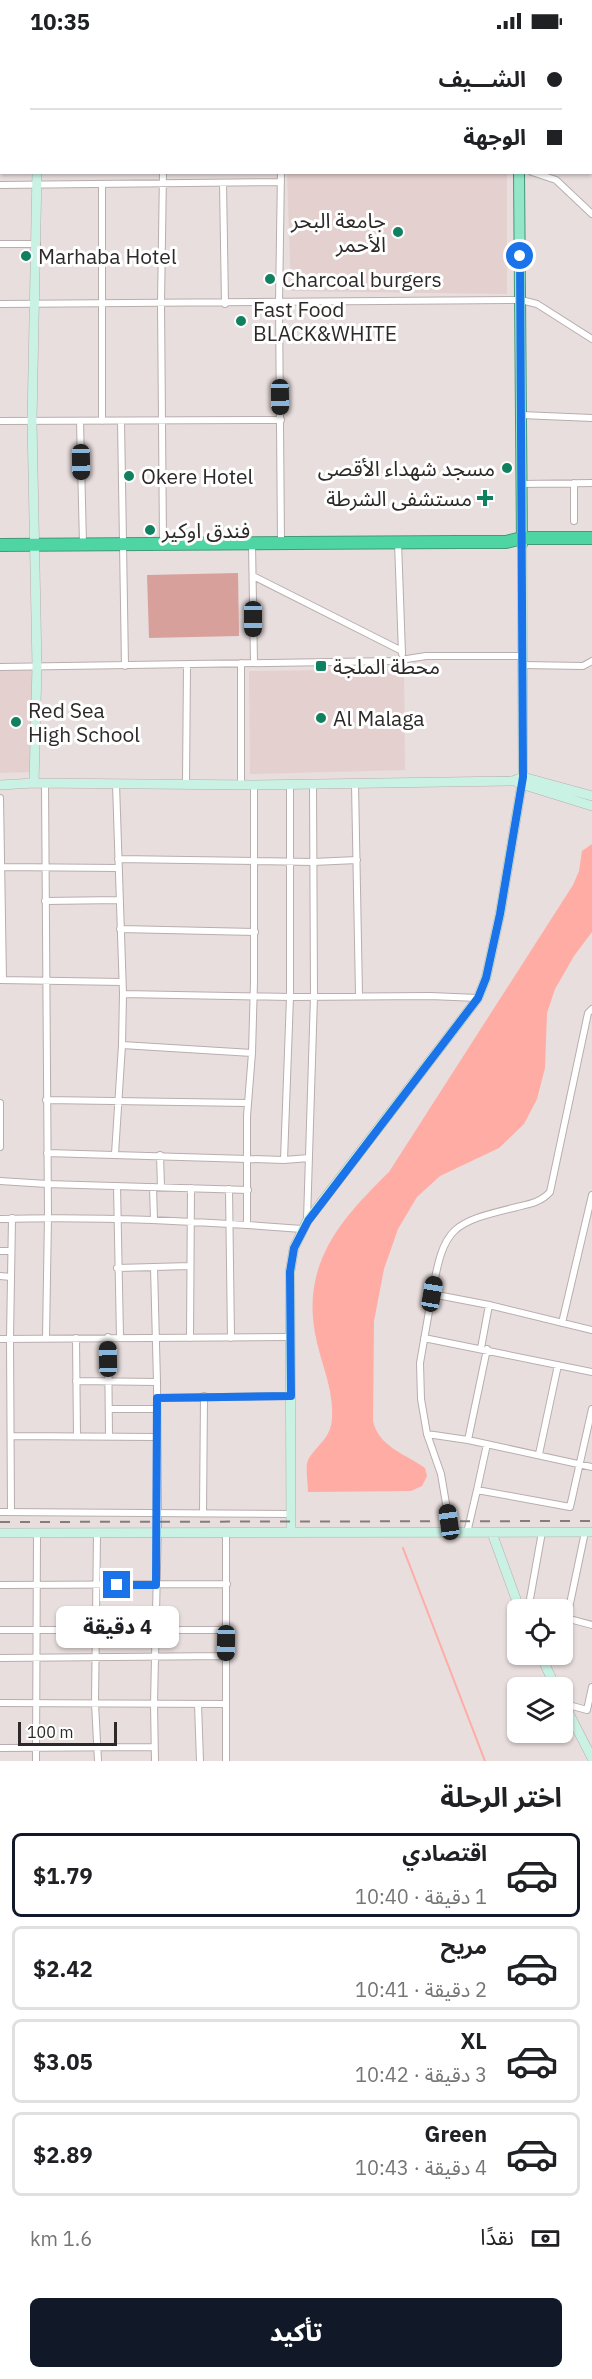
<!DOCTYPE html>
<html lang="ar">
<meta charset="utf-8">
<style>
:root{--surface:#fff;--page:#f6f6f6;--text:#202124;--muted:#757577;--line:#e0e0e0;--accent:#111827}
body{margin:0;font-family:"IBM Plex Sans","Noto Sans Arabic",sans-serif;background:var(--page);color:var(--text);direction:rtl;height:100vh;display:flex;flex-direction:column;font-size:22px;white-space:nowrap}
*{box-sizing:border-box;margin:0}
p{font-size:20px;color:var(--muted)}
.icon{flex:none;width:33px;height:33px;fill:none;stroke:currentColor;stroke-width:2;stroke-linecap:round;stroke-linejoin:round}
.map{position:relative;height:1719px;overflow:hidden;direction:ltr}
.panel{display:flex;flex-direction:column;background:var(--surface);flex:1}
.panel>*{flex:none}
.hud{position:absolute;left:0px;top:0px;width:592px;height:132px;box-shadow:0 2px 4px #0004;direction:rtl;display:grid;align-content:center;height:132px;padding:0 30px;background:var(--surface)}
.buttons{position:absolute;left:507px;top:1557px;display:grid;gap:12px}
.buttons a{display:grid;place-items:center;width:66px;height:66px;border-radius:9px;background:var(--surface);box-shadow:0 2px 4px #0004;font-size:30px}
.scale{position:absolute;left:18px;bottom:15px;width:99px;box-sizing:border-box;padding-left:6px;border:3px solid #2c2928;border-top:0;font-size:16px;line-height:21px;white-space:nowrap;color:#2c2928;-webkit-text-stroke:4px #fff;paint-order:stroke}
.end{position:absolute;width:27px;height:27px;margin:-14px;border:8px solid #1a73e8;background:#fff;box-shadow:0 0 0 3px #fff}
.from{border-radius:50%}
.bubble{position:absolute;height:42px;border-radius:9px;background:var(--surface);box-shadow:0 2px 4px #0004;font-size:20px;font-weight:800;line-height:42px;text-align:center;direction:rtl}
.car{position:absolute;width:18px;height:36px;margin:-18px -9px;border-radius:8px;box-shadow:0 0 4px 2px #0007;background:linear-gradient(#222 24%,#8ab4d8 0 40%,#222 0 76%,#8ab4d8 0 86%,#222 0)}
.hud b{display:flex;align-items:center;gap:21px;height:57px;font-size:22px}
.hud b+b{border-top:2px solid var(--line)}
.hud i{width:15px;height:15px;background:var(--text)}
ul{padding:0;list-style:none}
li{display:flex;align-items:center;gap:18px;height:84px;margin:0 12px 9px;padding:0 18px;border:3px solid var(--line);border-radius:9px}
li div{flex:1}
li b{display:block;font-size:22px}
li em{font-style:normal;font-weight:800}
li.on{border-color:var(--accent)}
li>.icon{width:54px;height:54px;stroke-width:1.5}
h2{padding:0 30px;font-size:27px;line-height:72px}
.pay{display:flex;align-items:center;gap:15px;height:66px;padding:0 30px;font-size:22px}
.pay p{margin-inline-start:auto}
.primary-button{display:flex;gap:12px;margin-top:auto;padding:12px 30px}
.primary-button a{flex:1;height:69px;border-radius:9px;background:var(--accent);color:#fff;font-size:24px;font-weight:800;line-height:69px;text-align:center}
.status{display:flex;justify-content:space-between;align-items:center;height:42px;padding:0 30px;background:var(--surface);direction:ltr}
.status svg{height:16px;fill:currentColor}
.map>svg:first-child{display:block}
</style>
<div class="status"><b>10:35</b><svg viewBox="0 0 49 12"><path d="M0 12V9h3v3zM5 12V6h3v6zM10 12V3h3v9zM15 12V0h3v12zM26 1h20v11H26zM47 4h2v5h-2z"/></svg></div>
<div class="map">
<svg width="592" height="1719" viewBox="0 0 592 1719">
<rect width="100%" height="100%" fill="#e8dedd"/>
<path fill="#e3d0cf" d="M287,131H507V252L291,249Z
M404,627L405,728L250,732L249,629Z
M32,628L33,730L0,731V629Z"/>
<path fill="#d8a09b" d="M238,531L239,594L149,596L147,533Z"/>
<path fill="#ffaca5" d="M592,802V890L574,914L555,947L547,971L545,1026L537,1057L524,1082L499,1106L440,1134L417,1155L398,1187L384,1227L374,1279L373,1379C379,1405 404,1411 425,1426L427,1434L422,1444L411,1449L308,1450C308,1441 305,1426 308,1418C317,1402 331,1397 332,1376C334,1346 320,1320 315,1291C302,1220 342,1176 389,1130L573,843L579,829L582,809Z"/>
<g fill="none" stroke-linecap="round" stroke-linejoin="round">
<path stroke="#ffaca5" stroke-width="2" d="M403,1506L485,1719"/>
<defs>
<path id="street" d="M280,0V2
M407,0V2
M162,2V0
M591,64L592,65
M0,83H2
M532,130L556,138L592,172
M223,141L225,262
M0,143L281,140
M0,202H37
M0,262L521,258L537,262L592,297
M521,373L592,376
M0,379L281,378
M80,379L83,502
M102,379V143
M121,379L125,624
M574,441V479
M522,442L592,441
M398,500L402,612
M163,501L161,261L163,130
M281,501L279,261L281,130
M252,502L254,621
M253,534L402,609
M241,621V742
M523,623L583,624L592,619
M0,625L394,619L426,614H522
M45,741L48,1174L46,1296
M186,741L187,623
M355,742L359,953
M0,756L3,938
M118,817L313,820L357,818
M1,825L118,826
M45,859L119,858
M120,887L255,890
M1,938L122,940
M123,952L290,955L430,954L478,956
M122,1003L252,1011
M46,1058L247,1061
M0,1061V1105
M47,1111L284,1118L309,1116
M115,1112L122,1003L123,952L116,742
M160,1113L161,1145
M284,1118L290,955V742
M0,1139L47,1142L248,1148
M117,1144L120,1295
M153,1145L154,1178
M229,1147L231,1296
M0,1177C100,1174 202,1179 302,1187
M307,1178L314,954L313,742
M247,1183V1074L252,1011L254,939V743
M0,1209H11
M154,1225L157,1340L158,1480L154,1662L155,1719
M117,1226L190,1224
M0,1234L11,1235
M432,1252C444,1184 451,1181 517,1165C530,1162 541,1160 550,1150L588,971L592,967
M562,1281L592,1153
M108,1295L109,1394
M76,1296L77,1394
M190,1296L191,1146
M424,1296L592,1330
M0,1297L291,1295
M481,1306L489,1263
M76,1339L157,1340
M157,1356L291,1354
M109,1367H157
M427,1392L468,1398L592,1425
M11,1394L157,1395
M468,1398L487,1307
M487,1402L477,1448L570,1465L592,1367
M539,1412L558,1323
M0,1470L291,1472
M11,1470L10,1297L12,1176
M203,1472L204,1354
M97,1491L95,1661L98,1719
M451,1491L441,1432L427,1392L421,1357L420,1321L432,1252L489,1263L592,1288
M467,1491L477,1448
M0,1543L227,1542
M528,1568L542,1490
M562,1575L592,1583
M567,1576L585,1490
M0,1588H226
M0,1616L226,1614
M0,1661L225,1662
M198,1662L200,1719
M565,1662L587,1668L592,1645
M0,1706L154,1705
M36,1719L37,1490
M226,1719V1490"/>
<path id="secondary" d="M36,0V2
M34,741L37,624L32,379L37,130
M518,741L592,764
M0,743L34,741L254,743L513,739L523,735L592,754
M0,1491L592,1490
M291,1491L290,1230L294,1206L307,1179L478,956L486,936L500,872L523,735L522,502
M492,1491L520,1568
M540,1612L556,1646
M562,1658L592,1716"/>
<path id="primary" d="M504,0V2
M0,20H2
M519,130L522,502"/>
<path id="highway" d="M0,503L457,500H506L522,496H592"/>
</defs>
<use href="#street" stroke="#b8aead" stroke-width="8"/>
<use href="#secondary" stroke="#b8aead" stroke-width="10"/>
<use href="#primary" stroke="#439979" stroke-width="12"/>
<use href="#highway" stroke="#439979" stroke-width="14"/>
<use href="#street" stroke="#fff" stroke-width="6"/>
<use href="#secondary" stroke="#caf2e4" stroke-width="9"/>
<use href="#primary" stroke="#95e6c8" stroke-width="10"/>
<use href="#highway" stroke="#4fd5a4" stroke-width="12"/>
<path stroke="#837d7c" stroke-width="2" stroke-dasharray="10 10" stroke-linecap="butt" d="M0,1480L592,1479"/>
</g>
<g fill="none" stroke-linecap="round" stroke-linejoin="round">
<path stroke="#1a73e8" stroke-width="8" d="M117,1543H156L157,1356L291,1354L290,1230L294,1206L308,1179L478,956L486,936L500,872L523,735L520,214"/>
</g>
<g fill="#10815e" stroke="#fff" stroke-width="2">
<circle cx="398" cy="190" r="6"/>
<circle cx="26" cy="214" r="6"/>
<circle cx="270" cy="237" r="6"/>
<circle cx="241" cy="279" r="6"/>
<circle cx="507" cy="426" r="6"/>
<circle cx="129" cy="434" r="6"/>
<path d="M482 447h6v6h6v6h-6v6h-6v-6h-6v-6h6z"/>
<circle cx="150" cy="488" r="6"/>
<rect x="315" y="618" width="12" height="12" rx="3"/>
<circle cx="321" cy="676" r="6"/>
<circle cx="16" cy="680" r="6"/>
</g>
<g text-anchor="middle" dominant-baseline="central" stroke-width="6" stroke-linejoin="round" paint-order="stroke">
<g font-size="21" fill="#2c2928" stroke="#fff" text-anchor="start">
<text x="386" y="178" text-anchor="end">جامعة البحر<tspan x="386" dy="24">الأحمر</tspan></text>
<text x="38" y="214">Marhaba Hotel</text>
<text x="282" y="237">Charcoal burgers</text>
<text x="253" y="267">Fast Food<tspan x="253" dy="24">BLACK&amp;WHITE</tspan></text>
<text x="495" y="426" text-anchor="end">مسجد شهداء الأقصى</text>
<text x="141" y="434">Okere Hotel</text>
<text x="472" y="456" text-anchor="end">مستشفى الشرطة</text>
<text x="162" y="488">فندق اوكير</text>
<text x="333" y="624">محطة الملجة</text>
<text x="28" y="668">Red Sea<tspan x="28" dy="24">High School</tspan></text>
<text x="333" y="676">Al Malaga</text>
</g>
</g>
</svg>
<div class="buttons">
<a><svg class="icon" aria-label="locate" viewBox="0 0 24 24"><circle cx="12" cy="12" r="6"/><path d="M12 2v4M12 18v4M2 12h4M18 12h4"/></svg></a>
<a><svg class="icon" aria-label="layers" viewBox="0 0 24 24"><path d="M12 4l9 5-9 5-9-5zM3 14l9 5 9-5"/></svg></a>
</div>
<div class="scale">100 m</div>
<i class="end from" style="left:520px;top:214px"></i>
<i class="end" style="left:117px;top:1543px"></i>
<div class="bubble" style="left:56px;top:1564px;width:123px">4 دقيقة</div>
<i class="car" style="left:280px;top:355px;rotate:179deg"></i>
<i class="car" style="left:81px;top:420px;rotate:179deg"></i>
<i class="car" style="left:253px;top:577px;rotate:180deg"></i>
<i class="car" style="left:432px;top:1252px;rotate:10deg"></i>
<i class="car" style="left:108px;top:1317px;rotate:359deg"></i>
<i class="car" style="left:449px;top:1480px;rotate:352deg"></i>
<i class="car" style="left:226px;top:1601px;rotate:181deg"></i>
<div class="hud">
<b><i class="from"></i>الشـــيف</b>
<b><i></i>الوجهة</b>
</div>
</div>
<section class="panel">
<h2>اختر الرحلة</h2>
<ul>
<li class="on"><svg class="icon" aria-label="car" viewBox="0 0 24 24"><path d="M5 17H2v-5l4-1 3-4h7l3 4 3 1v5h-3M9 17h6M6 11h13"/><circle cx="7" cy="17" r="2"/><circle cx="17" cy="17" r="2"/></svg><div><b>اقتصادي</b><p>1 دقيقة · 10:40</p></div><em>$1.79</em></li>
<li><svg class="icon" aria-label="car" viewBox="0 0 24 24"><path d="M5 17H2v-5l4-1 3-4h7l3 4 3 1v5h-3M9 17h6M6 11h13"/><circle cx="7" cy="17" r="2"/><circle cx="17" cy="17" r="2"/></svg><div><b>مريح</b><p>2 دقيقة · 10:41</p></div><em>$2.42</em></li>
<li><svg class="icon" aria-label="car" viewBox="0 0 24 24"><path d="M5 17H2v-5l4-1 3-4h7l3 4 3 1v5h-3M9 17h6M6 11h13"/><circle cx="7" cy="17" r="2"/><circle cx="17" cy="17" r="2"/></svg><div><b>XL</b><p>3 دقيقة · 10:42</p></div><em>$3.05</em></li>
<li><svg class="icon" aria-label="car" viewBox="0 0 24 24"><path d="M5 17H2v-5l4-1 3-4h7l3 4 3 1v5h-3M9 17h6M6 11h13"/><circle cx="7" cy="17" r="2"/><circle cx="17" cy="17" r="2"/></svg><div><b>Green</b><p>4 دقيقة · 10:43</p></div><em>$2.89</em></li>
</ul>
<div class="pay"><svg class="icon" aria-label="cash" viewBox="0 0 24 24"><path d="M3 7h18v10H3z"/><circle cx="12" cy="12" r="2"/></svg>نقدًا<p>1.6 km</p></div>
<div class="primary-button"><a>تأكيد</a></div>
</section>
